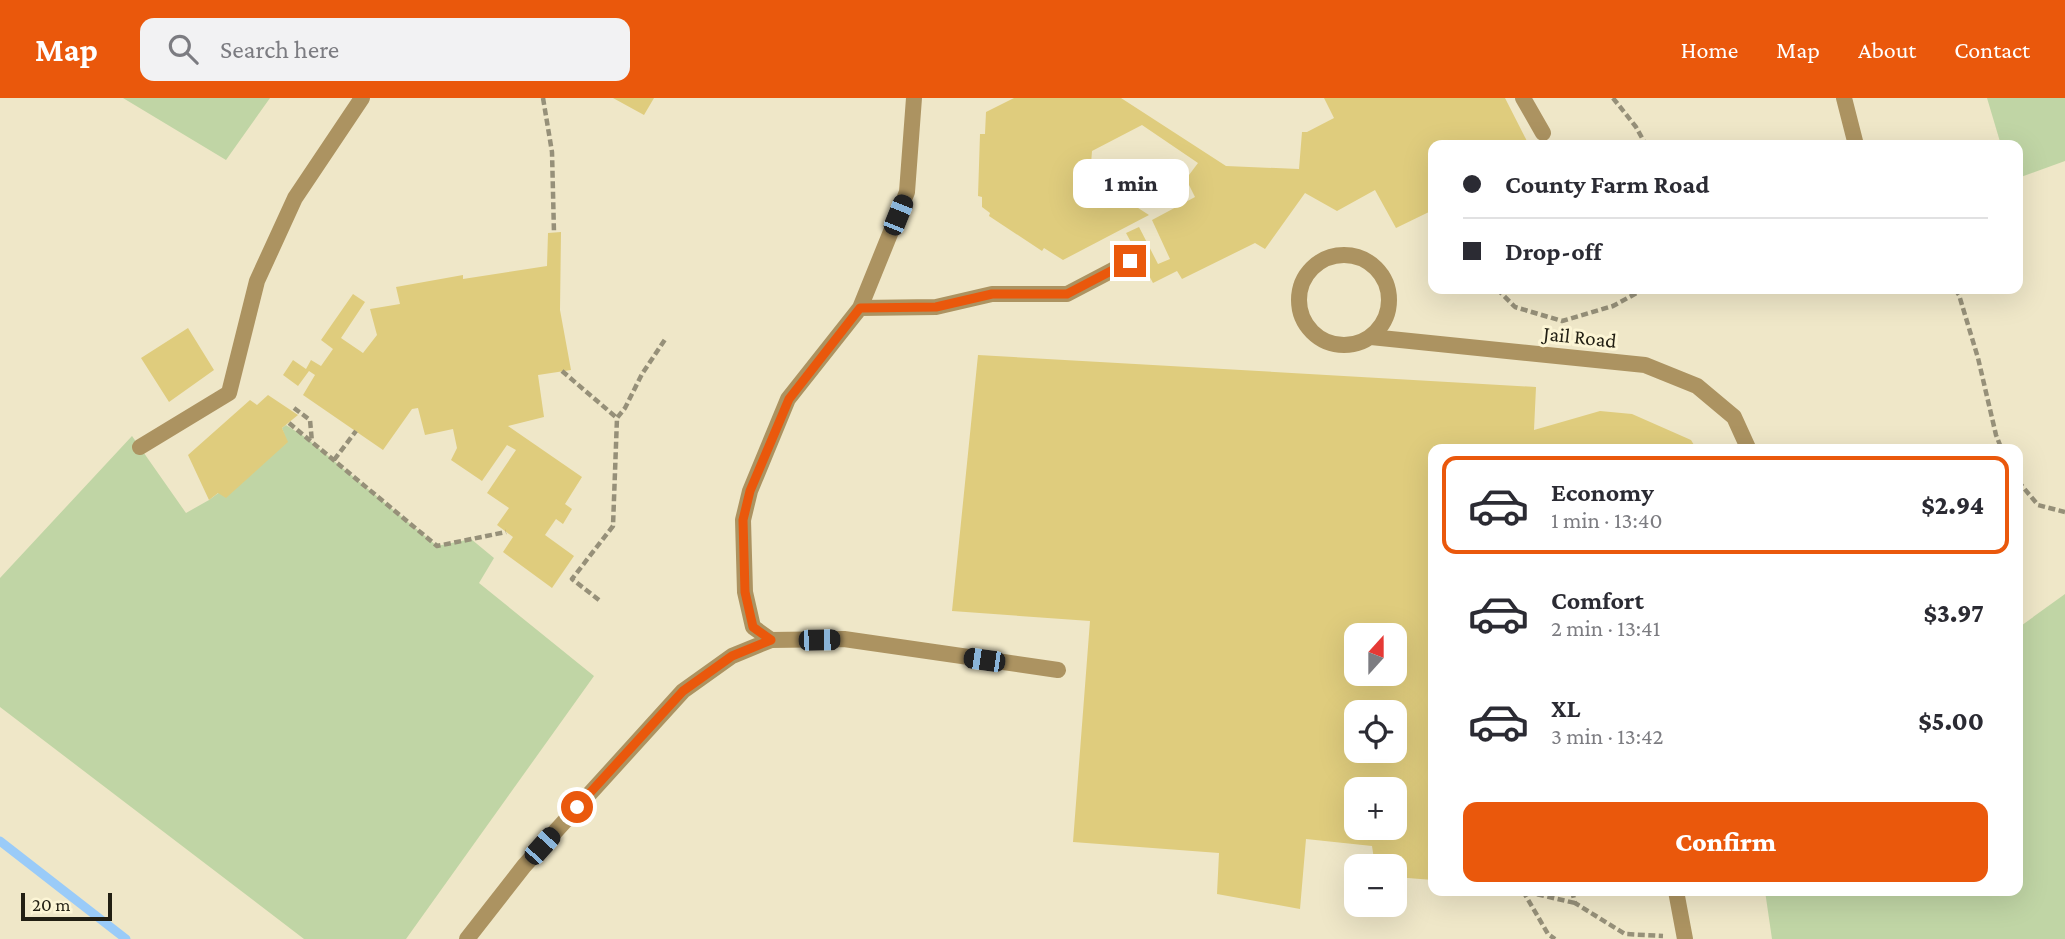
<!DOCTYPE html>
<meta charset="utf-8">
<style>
:root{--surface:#fff;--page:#f2f2f3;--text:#2b2b33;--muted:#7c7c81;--line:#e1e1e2;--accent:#ea580c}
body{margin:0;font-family:"Crimson Pro",serif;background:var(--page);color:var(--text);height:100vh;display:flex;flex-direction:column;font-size:26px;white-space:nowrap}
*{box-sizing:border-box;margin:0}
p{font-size:23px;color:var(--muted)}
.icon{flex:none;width:38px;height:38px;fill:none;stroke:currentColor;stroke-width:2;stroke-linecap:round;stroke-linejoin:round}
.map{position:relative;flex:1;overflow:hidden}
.panel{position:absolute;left:1428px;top:346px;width:595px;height:452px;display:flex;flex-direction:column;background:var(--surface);border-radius:14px;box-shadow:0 7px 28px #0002}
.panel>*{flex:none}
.guide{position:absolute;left:1428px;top:42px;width:595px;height:154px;border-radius:14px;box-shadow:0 7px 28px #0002;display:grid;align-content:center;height:154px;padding:0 35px;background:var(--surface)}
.needle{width:46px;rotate:21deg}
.controls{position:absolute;left:1344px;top:525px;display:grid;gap:14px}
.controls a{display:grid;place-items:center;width:63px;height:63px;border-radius:14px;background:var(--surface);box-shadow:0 7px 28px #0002;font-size:35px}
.scale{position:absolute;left:21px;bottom:18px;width:91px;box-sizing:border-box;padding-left:7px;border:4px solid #221f13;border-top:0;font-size:19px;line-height:24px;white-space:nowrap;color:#221f13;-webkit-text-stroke:5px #fcf5d5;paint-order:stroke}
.end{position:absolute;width:32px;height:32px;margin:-16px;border:9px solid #ea580c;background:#fff;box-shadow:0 0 0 4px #fff}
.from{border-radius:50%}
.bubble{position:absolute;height:49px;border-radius:14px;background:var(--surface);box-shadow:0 7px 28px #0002;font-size:23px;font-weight:800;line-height:49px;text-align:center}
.car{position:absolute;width:21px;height:42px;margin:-21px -10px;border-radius:9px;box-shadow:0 0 5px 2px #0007;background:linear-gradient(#222 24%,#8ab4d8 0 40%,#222 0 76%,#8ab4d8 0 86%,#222 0)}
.guide b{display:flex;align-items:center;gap:24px;height:66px;font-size:26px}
.guide b+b{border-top:2px solid var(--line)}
.guide i{width:18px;height:18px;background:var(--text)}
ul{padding:12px 0 0;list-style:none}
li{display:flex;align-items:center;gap:21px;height:98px;margin:0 14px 10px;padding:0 21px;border:4px solid transparent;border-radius:14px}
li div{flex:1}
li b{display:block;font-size:26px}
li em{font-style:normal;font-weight:800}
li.selected{border-color:var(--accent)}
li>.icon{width:63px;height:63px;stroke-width:1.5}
.action{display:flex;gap:14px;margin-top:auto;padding:14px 35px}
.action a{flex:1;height:80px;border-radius:14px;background:var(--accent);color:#fff;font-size:28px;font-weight:800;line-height:80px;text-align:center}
header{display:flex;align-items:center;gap:42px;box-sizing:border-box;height:98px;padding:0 35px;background:var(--accent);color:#fff}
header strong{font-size:33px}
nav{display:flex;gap:38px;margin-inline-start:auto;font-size:24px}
.search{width:490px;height:63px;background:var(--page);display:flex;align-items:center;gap:18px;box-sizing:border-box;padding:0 24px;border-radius:14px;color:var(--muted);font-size:26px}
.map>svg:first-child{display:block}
</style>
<header>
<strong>Map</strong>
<div class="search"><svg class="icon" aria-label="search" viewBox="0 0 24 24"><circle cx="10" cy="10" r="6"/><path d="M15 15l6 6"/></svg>Search here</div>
<nav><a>Home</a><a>Map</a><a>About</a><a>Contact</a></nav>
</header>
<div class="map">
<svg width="2065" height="841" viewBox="0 0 2065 841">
<rect width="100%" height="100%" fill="#efe7c8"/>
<path fill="#c0d5a5" d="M123,0H270L226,62Z
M1987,0H2065V63L2018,80V47H2001Z
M286,327L305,339L437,448L471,441L494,460L479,485L594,578L406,841H304L0,609V480L132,338L186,415L209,402L287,344L282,330Z
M2065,496V841H1772L1765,793H2018V530Z"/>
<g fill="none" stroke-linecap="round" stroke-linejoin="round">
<path stroke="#9acbf8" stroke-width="9" d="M0,743L126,841"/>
</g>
<path fill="#dfcc7d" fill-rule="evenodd" d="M613,0H654L644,17Z
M1014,0H1121L1226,68L1299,71L1302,34H1307L1334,20L1324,0H1505L1529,47H1433V117L1431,113L1396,130L1375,92L1337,113L1305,95L1265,151L1255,145L1182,181L1177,173L1153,185L1126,135L1139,129L1158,166L1170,161L1152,122L1195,99L1186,81L1198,65L1142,27L1092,53L1090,79L1149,117L1063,162L1044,150L1042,153L989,118L990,115L982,109V99L978,98L980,36H985L986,14Z
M561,134L560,212L571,272L538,277L544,319L508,328L582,379L565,406L572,411L563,426L556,421L545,437L574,458L552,490L503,454L513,439L497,427L509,410L487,395L516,352L507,347L482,383L451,362L457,350L453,331L425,337L418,310L412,311L383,352L303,297L315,277L309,273L298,288L283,277L293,262L306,271L311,262L321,268L333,251L321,242L353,196L365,204L341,240L363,255L377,237L370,211L400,206L396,189L463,177V181L547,168L548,135Z
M188,230L214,272L169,304L141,260Z
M978,257L1536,289L1534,332L1600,313L1632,316L1691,342L1697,352H1433V782L1395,779V768H1375L1372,748L1306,741L1300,811L1217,796L1219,755L1073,744L1090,523L952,513ZM1356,537H1395V576H1356ZM1356,614H1395V653H1356ZM1356,691H1395V730H1356Z
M268,297L298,317L282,330L288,344L226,400L218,395L209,402L188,357L250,302L257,307Z"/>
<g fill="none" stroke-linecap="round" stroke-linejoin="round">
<path stroke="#969079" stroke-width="4.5" stroke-dasharray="7 3.5" stroke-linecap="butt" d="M543,0L552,54L554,135
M1613,0L1636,29L1646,47
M1497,191L1515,209L1562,223L1613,208L1644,191
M1955,191L1959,197L1978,260L1996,337L2002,352
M562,273L617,320
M294,310L310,322L312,344
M289,325L437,448L506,434
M334,362L356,333
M2018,383L2038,407L2065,414
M599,502L572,481L613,428L617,320L625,310L642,276L666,240
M1506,793H1523L1575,805
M1523,793L1548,836L1555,841
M1572,793L1575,805L1625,836L1663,838"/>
<path stroke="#ac9361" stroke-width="16" d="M1523,0L1543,35
M1844,0L1856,47
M1299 202a45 45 0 1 1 90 0a45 45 0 1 1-90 0Z
M860,210L936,209L992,196H1067L1130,163
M1371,239L1645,267L1697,288L1734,319L1749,352
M140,349L229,295L257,183L295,100L362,0
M771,542L753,529L745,494L743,422L750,393L788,301L860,210L907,94L914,0
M1676,793L1685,841
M467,841L524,768L683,593L732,558L771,542L844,541L1058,572"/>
</g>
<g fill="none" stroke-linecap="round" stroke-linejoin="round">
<path stroke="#ea580c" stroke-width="9" d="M577,709L683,593L732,558L771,542L753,529L745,494L743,422L750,393L789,301L860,210L936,209L992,196H1067L1130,163"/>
</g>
<g text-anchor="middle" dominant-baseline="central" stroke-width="6" stroke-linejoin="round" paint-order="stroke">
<g font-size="21" fill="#221f13" stroke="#fcf5d5">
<text transform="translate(1580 239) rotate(6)">Jail Road</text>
</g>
</g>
</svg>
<div class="controls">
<a><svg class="needle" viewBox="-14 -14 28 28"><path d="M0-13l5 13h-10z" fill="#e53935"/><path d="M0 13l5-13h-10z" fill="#7c7c81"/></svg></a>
<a><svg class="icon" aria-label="locate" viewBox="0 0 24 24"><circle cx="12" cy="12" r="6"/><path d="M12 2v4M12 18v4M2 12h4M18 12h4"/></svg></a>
<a>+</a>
<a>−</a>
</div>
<div class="scale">20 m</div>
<i class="end from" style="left:577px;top:709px"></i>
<i class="end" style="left:1130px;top:163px"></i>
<div class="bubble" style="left:1073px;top:61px;width:116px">1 min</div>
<i class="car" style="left:898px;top:117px;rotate:22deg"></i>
<i class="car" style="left:819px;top:542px;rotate:89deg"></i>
<i class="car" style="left:984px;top:562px;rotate:278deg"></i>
<i class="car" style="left:542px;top:748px;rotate:42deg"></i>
<div class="guide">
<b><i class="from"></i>County Farm Road</b>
<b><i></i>Drop-off</b>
</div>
<section class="panel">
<ul>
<li class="selected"><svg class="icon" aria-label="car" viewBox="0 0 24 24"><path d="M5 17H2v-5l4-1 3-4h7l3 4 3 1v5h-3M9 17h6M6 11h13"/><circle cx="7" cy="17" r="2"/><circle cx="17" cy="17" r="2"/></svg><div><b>Economy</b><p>1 min · 13:40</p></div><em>$2.94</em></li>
<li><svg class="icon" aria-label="car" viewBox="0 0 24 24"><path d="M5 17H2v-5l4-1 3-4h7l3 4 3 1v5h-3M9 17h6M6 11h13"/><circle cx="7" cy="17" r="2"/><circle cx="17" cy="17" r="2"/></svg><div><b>Comfort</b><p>2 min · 13:41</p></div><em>$3.97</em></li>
<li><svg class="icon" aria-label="car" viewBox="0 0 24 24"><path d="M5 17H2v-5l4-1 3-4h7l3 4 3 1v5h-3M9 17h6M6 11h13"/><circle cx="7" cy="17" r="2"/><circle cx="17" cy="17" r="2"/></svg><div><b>XL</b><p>3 min · 13:42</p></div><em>$5.00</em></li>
</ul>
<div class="action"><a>Confirm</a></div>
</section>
</div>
